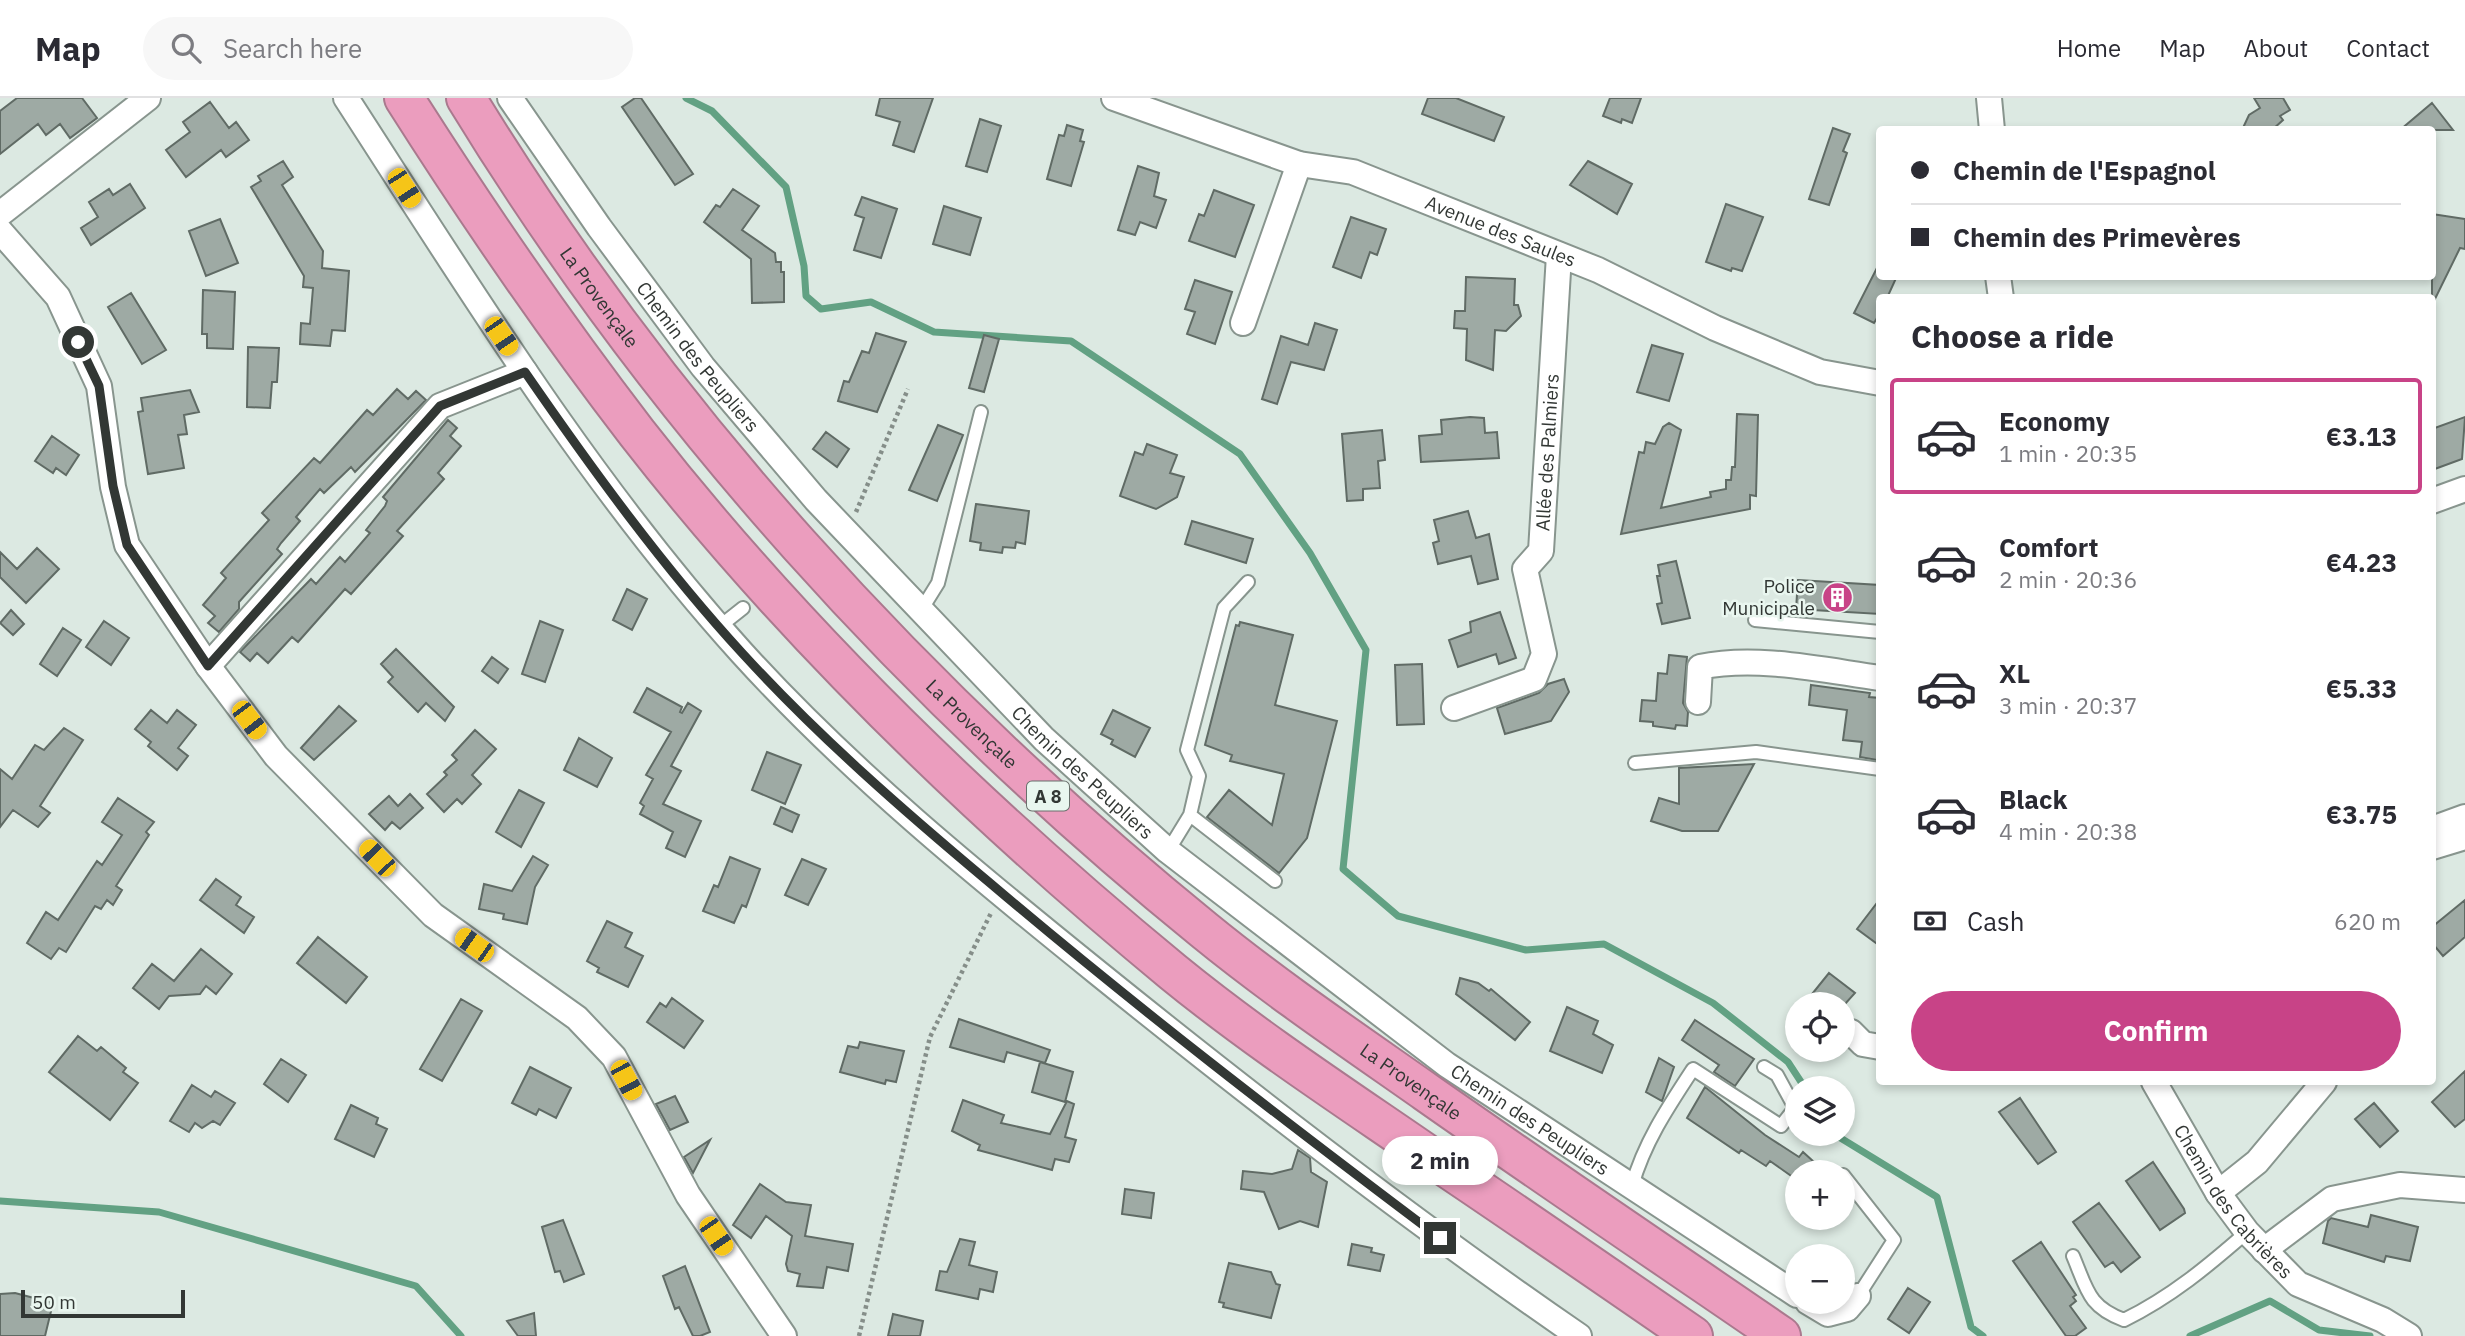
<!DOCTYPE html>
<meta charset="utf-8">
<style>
:root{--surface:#fff;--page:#f7f7f7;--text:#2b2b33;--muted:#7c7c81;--line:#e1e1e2;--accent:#c84387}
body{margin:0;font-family:"IBM Plex Sans",sans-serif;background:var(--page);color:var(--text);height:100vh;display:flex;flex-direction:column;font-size:26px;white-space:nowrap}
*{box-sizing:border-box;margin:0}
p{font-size:23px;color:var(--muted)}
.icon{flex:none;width:38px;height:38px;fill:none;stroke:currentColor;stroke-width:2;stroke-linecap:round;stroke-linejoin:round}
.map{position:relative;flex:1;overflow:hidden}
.details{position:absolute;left:1876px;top:196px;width:560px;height:791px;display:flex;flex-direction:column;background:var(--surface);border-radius:7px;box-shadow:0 4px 10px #0003}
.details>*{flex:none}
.guide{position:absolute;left:1876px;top:28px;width:560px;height:154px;border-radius:7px;box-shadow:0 4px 10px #0003;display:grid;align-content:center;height:154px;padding:0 35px;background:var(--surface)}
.controls{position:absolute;left:1785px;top:894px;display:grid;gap:14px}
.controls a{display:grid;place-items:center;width:70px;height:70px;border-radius:50%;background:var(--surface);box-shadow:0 4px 10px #0003;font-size:35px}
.scale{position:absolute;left:21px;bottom:18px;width:164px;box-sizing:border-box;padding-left:7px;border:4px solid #323734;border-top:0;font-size:19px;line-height:24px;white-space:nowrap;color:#323734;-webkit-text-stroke:5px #e9f6ef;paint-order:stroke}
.end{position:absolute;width:32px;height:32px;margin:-16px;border:9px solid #323734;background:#fff;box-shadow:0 0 0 4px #fff}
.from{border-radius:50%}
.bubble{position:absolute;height:49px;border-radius:24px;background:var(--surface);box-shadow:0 4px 10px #0003;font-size:23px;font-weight:800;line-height:49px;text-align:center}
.car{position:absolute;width:21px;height:42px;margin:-21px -10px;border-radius:9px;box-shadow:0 0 5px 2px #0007;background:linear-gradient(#f5c518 24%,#345 0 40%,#f5c518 0 76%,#345 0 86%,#f5c518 0)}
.guide b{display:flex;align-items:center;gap:24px;height:66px;font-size:26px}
.guide b+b{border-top:2px solid var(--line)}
.guide i{width:18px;height:18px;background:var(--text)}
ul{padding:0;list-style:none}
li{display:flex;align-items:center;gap:21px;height:116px;margin:0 14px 10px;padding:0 21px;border:4px solid transparent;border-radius:7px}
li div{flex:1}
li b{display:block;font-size:26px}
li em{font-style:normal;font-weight:800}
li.active{border-color:var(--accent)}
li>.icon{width:63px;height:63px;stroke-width:1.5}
h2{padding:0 35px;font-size:32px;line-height:84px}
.pay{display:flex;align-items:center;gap:18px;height:77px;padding:0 35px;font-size:26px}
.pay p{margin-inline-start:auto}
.cta{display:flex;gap:14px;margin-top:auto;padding:14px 35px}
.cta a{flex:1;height:80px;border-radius:42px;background:var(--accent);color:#fff;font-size:28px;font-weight:800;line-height:80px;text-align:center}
header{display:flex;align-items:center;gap:42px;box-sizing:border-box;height:98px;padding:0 35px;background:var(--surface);border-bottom:2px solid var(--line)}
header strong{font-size:33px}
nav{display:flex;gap:38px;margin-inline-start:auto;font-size:24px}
.search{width:490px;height:63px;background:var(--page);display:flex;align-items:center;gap:18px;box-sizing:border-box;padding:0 24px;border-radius:38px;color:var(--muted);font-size:26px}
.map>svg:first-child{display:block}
</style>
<header>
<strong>Map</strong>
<div class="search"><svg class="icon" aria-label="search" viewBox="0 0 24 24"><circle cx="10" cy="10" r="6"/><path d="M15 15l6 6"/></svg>Search here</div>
<nav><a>Home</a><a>Map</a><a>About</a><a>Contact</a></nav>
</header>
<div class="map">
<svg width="2465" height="1238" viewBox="0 0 2465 1238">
<rect width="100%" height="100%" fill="#dce9e2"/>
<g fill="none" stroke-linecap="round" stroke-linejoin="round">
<path stroke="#62a183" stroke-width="7" d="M686,0L712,13L786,89L804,168L806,198L821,211L871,204L934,234L1071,243L1240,356L1310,455L1366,552L1343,771L1398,818L1526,852L1604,846L1713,905L1788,964L1805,990
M1834,1036L1937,1099L1971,1229L1983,1238
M0,1103L159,1114L416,1188L461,1238
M2190,1238L2270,1203L2319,1232L2370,1238"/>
</g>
<path fill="#9eaaa4" stroke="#606b65" stroke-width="2" d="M17,0H82L97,20L70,40L60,26L46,37L38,26L0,56V13Z
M635,0H641L693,76L675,87L622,9Z
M880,0H933L914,54L893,47L900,24L876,17Z
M1428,0H1456L1504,19L1494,43L1422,16Z
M1610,0H1641L1632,25L1622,21L1621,25L1603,18Z
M2254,0H2283L2290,12L2280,18L2283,22L2272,32H2242L2249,17L2260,10Z
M210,4L229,30L236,24L249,42L226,59L221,52L186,79L166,52L190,34L183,24Z
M2432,5L2453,32H2400Z
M980,21L1001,28L987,74L966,68Z
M1067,27L1083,32L1080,43L1084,44L1071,88L1047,81L1059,37L1064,38Z
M1833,30L1850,36L1843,53L1847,55L1829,107L1809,101Z
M283,63L293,79L282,87L323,153L322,170L349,173L345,233L332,232L330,248L300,246L301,225L310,226L313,190L303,189L304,178L251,89L261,83L258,78Z
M1588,63L1632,86L1617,116L1570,87Z
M1138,68L1159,75L1154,98L1166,102L1156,130L1140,124L1135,137L1118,132Z
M130,86L145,110L91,147L81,130L98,119L89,104L109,91L113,97Z
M733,91L759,108L742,132L775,155L776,164H781V174H784V204L752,205L751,161L704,124L716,107L720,109Z
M1214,92L1254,107L1235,159L1189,143L1199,116L1204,118Z
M862,99L897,111L881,160L854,152L864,120L855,117Z
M1726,106L1763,119L1742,173L1732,170L1731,173L1706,164Z
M944,108L981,120L970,157L933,146Z
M2432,116L2465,121V151L2460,150L2432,207Z
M1351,119L1386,131L1377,157L1370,154L1361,180L1333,169Z
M220,121L238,165L206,178L189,133Z
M1880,164V178H1897L1887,200H1880V215L1874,225L1854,215Z
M1466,179L1515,181L1514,207H1518L1521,218L1506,233L1495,232L1493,272L1466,262L1467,231L1454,230L1455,213H1465Z
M1195,182L1232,194L1215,246L1187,236L1195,214L1185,211Z
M203,192L235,194L233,251L207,250V236H202Z
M131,195L166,252L142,266L108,209Z
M1315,225L1337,232L1324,272L1291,264L1277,306L1262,301L1281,238L1308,247Z
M876,235L906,244L877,314L838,303L844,283L849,284L862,253L869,255Z
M984,237L999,241L984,294L969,290Z
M1652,247L1683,256L1669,303L1637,294Z
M248,249L279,250L277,284H272L270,310L247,309Z
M397,291L408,301L416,293L426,302L355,374L351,369L324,395L320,391L296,419L300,423L281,445L277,451L282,456L239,504V511L219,534L208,525L215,518L203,507L226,480L221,475L269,422L262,415L314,360L320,365L367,312L373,317Z
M190,292L199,314L184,317L187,336L178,337L184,370L148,376L138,314L143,313L141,300Z
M1737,316L1758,317L1756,398L1750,397V411L1621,436L1639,354L1644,355L1646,344L1655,346L1663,329L1669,325L1681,332L1661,410L1711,399L1710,394L1726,391V382H1731L1732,369H1735Z
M1470,319L1484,320L1485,335L1497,334L1499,360L1421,364L1419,338L1442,336L1441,322Z
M2465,319L2462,361L2432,372V331Z
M448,322L457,330L450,338L461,348L438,375L444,381L397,433L403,438L351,496L345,491L298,544L292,539L268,565L257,555L250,563L240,554L311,481L316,486L340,459L345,464L370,435L366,432L385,408L387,403L383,399Z
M938,327L963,337L937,403L909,392Z
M1382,332L1385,362L1378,363L1380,390L1363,391V402L1347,403L1342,336Z
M826,334L849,351L837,369L813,351Z
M52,338L79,357L66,377L56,370L53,375L35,363Z
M1147,346L1177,357L1170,375L1184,379L1177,399L1156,411L1120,398L1135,354L1143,357Z
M976,406L1029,413L1025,446L1016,444L1015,450L1003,449L1002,455L980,452L981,445L970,443Z
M1468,413L1476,440L1489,436L1498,481L1478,486L1471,458L1438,466L1433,445L1439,443L1434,422Z
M1192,423L1253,441L1246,465L1185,446Z
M37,450L59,471L26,505L0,479V454L17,471Z
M1676,463L1690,520L1662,526L1657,506L1662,505L1657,478H1660L1658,467Z
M1798,482L1880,487V516L1796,511Z
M627,491L647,501L632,532L613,522Z
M11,512L24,526L13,537L0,525Z
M1500,514L1516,560L1499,566L1496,556L1458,569L1449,542L1471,534L1470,524Z
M104,523L129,540L111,567L86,549Z
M540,523L563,532L545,584L522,576Z
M1240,524L1293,537L1275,607L1337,623L1307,740L1279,775L1207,719L1229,692L1272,727L1284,676L1230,663L1232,657L1205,647L1236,527L1239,528Z
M63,530L81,542L57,578L40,566Z
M396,551L454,609L445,623L426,605L418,614L388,584L393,579L381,566Z
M1669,557L1687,559L1683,605L1688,614L1687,628L1676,627L1675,631L1653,628V624L1640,623L1642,602L1656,603L1658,575L1667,576Z
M492,559L508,571L498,585L482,573Z
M1422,566L1424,626L1397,627L1395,567Z
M1564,581L1569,594L1551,623L1505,636L1497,610L1539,595L1548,586Z
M1811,587L1870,595L1869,599L1880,600L1877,662L1860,659L1862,644L1843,642L1847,612L1809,607Z
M647,590L682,609L680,614L682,615L688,605L701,613L671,668L681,673L663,706L701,723L685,759L666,750L673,734L640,716L644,708L640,705L653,681L646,677L671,634L634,614Z
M339,608L356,623L314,662L301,650Z
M151,612L167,625L177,612L196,627L178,650L188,658L177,672L148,648L151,644L135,631Z
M1113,612L1150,630L1135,659L1111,646L1113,642L1101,636Z
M64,630L83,642L40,708L50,715L38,729L13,712L0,729V671L12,681L35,647L44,652Z
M475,632L496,651L472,677L481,686L462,706L457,701L444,714L427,696L447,677L444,674L457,662L452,657Z
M579,640L612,660L597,689L564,672Z
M767,654L801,667L785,706L752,692Z
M1754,666L1718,733H1682L1651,723L1659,700L1679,706V670Z
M519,692L544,705L521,749L496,734Z
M410,696L423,710L400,731L392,724L385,732L369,716L389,698L398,708Z
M118,700L154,724L146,734L149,737L116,788L122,792L113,807L107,802L101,811L95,808L66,854L59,850L51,861L27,845L46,814L58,822L97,763L102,767L122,737L102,724Z
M781,709L799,717L792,734L774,726Z
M533,758L548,767L535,789L527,826L503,821L504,816L479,811L484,786L512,793Z
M730,759L760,771L746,809L742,807L734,825L703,813L714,787L718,789Z
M802,761L826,771L808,807L785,797Z
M216,781L241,799L236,807L254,819L244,835L200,802Z
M1880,801V848L1857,831Z
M2465,802V839L2443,858L2432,845V829Z
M607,823L632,835L625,849L643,858L628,889L597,874L599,870L587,863Z
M318,839L367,879L346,905L297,865Z
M201,851L232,876L216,896L206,888L200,896L169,898L159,911L133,890L152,866L174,883Z
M1829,875L1855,895L1845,906H1804Z
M1460,880L1478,885L1489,893L1491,891L1530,924L1515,942L1456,896Z
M672,900L703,923L684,950L647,924L660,905L666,909Z
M461,901L482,913L442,983L420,971Z
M1567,909L1598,923L1593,936L1613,947L1602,975L1550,953Z
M959,921L1050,952L1045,965L1007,954L1004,964L950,949Z
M1695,922L1754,961L1735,988L1714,974L1719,967L1682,942Z
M78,938L97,953L101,949L126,970L123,974L138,985L110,1022L49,974Z
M860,944L904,953L896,984L886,982L885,986L840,974L848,948L858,950Z
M1659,960L1674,969L1662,1003L1646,994Z
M281,961L306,977L288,1004L264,986Z
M1040,964L1073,974L1065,1004L1032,994Z
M530,969L571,990L556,1020L539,1011L536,1017L512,1005Z
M2465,973V1021L2455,1029L2432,1004Z
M192,987L211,999L215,993L235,1005L220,1027L213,1023L202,1030L195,1025L189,1034L170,1023Z
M1705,989L1765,1037L1799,1059L1803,1054L1825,1074H1797V1082L1770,1063L1766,1068L1741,1052L1739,1055L1687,1020Z
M675,998L688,1024L670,1032L656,1006Z
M2020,1000L2056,1054L2038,1066L1999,1014Z
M963,1002L1004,1017L1001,1025L1050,1036L1067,1003L1074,1006L1065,1039L1076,1042L1069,1064L1055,1061L1052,1072L978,1052L980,1047L952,1033Z
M2374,1005L2398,1033L2380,1049L2355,1021Z
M351,1007L378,1020L376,1026L387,1031L374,1059L335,1041Z
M710,1042L693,1075L684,1059Z
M1298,1052L1310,1060L1311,1074L1327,1084L1318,1129L1300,1123L1279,1131L1264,1094L1241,1091L1243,1073L1272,1076L1292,1071Z
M2153,1064L2184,1111L2185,1115L2160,1132L2126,1083Z
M760,1086L786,1104L811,1107L805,1138L853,1146L848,1173L827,1169L823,1190L797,1188L800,1176L788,1173L786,1166L792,1138L766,1118L751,1140L733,1127Z
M1125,1091L1154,1095L1151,1120L1122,1116Z
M2099,1105L2140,1159L2121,1174L2113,1164L2105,1169L2073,1124Z
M2371,1117L2418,1129L2410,1163L2386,1158L2384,1164L2323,1145L2328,1123L2331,1120L2368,1129Z
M563,1122L584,1176L564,1184L560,1173L555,1174L542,1129Z
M960,1141L975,1144L969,1167L997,1174L993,1194L980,1191L978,1201L936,1192L940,1173L947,1174Z
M2041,1144L2076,1197L2073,1199L2076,1203L2070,1208L2086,1230L2075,1238H2066L2013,1163Z
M1352,1146L1372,1150L1371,1154L1384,1157L1380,1173L1348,1167Z
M1229,1165L1271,1174L1276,1186L1280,1187L1271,1220L1223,1209L1224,1205L1219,1204Z
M685,1168L710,1234L700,1238H693L679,1209L675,1211L663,1178Z
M1908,1190L1930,1204L1909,1235L1888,1221Z
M15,1195L53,1205L45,1238H0V1196Z
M534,1215L536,1238H518L507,1223Z
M893,1216L923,1223L920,1238H888Z"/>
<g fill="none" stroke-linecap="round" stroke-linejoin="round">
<defs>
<path id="service" d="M920,514L938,485L981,314
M1755,522L1880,534
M719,529L743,510
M1635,665L1756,654L1880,671
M1190,717L1275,783
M1168,753L1190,717L1199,678L1187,652L1224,510L1248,484
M1843,1077L1894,1142L1858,1198
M1632,1088C1644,1045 1668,1009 1693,971L1781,1028L1795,1010L1777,977L1764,969
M2073,1158C2087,1191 2088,1209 2124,1222C2171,1199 2208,1168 2247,1134"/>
<g id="minor">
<path d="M346,0C469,190 589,386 742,555C849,673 974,775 1098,875C1254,1001 1413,1124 1579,1238"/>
<path id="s1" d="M510,0L599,129L703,269L816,402L1044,641L1168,753L1447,967L1797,1197"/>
<path id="s2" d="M1114,0L1299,66L1353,74L1598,172L1715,230L1820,274L1880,285"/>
<path d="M1989,0L1992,32"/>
<path d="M0,116L148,0"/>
<path d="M0,133L58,199L99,288L113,389L127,447L208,568L276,658L433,817L577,920L614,959L688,1097L784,1238"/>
<path d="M1998,178L2001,200"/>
<path d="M1243,225L1299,66"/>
<path d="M2432,403L2465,391"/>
<path d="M208,568L440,308L525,274"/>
<path d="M1698,604L1700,569C1757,557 1822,572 1880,580"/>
<path id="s3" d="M1454,610L1534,581L1544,556L1525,471L1541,453L1559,157"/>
<path d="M2432,731L2465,719"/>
<path d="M2432,749L2465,739"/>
<path d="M1851,934L1863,946L1880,949"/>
<path id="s4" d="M2154,984L2218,1095L2247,1134L2298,1186L2383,1222L2409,1238"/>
<path d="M2218,1095L2257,1064L2324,984"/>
<path d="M2264,1152L2332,1101L2400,1087L2465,1092"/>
<path d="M1808,1204L1828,1216L1847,1211L1858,1198"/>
</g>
<g id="motorway">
<path d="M404,0C477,115 554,227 637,335C792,534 979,714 1173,874C1255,941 1344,999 1431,1059C1519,1118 1606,1178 1693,1238"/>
<path id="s5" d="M466,0C660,318 916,598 1204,832C1275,890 1352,942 1426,994C1544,1077 1663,1157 1781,1238"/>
</g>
</defs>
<use href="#service" stroke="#88958e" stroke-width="16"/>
<use href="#minor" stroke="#88958e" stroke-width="28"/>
<use href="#motorway" stroke="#aa798e" stroke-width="42"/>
<path stroke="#858e89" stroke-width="4.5" stroke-dasharray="3.5 3.5" stroke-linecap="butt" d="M856,414L908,291
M859,1238L930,939L991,815"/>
<use href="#service" stroke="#fff" stroke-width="12"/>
<use href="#minor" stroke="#fff" stroke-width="24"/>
<use href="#motorway" stroke="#eb9dbe" stroke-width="38"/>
</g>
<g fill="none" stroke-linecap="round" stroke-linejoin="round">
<path stroke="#323734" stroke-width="9" d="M78,244L99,288L113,388L127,447L208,568L440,308L525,274C592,371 663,469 743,556C819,639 904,713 990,785C1136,909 1287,1025 1440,1140"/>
</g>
<defs>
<symbol id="building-disc" viewBox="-11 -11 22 22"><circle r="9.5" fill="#c84387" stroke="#e9f6ef"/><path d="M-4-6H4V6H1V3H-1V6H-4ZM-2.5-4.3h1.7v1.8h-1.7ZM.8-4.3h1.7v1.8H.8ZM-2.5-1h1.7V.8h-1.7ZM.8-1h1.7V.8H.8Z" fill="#fff"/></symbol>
</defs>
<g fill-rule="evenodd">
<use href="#building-disc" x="1820" y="482" width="35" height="35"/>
</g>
<g text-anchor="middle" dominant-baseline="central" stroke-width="5" stroke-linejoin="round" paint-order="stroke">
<rect fill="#e9f6ef" stroke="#69706c" stroke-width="2" x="1027" y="683.5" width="42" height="29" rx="5"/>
<g font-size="18" font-weight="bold" fill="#323734">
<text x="1048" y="698">A 8</text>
</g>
<g font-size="19" fill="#323734" stroke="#e9f6ef">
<text stroke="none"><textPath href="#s2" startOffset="410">Avenue des Saules</textPath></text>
<text stroke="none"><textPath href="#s5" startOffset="240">La Provençale</textPath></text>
<text stroke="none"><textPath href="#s1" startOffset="320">Chemin des Peupliers</textPath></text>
<text stroke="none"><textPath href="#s3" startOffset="322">Allée des Palmiers</textPath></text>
<text stroke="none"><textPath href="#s5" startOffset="807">La Provençale</textPath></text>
<text stroke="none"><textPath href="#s1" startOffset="887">Chemin des Peupliers</textPath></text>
<text stroke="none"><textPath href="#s5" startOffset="1374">La Provençale</textPath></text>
<text stroke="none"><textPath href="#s1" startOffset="1454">Chemin des Peupliers</textPath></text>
<text stroke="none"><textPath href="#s4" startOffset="144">Chemin des Cabrières</textPath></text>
</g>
<g font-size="19" fill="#323734" stroke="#e9f6ef" text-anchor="end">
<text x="1815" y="488">Police<tspan x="1815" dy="22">Municipale</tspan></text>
</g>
</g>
</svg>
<div class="controls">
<a><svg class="icon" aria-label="locate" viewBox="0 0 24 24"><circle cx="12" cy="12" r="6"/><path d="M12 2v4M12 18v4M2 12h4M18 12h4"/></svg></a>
<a><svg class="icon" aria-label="layers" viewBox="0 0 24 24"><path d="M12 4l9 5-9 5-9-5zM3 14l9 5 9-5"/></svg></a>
<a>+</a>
<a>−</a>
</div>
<div class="scale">50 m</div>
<i class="end from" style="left:78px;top:244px"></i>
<i class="end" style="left:1440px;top:1140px"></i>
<div class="bubble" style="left:1382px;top:1038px;width:116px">2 min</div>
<i class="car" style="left:404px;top:90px;rotate:147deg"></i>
<i class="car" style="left:501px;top:238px;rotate:146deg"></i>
<i class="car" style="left:249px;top:622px;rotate:143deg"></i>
<i class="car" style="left:377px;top:760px;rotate:316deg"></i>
<i class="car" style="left:474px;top:847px;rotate:305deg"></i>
<i class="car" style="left:626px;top:982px;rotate:152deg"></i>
<i class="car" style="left:716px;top:1138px;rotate:146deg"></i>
<div class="guide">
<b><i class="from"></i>Chemin de l'Espagnol</b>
<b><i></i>Chemin des Primevères</b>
</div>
<section class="details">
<h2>Choose a ride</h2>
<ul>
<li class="active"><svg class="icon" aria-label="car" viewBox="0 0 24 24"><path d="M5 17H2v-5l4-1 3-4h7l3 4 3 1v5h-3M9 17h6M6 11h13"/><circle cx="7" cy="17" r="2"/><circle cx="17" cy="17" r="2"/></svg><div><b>Economy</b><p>1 min · 20:35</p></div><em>€3.13</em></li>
<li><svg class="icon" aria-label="car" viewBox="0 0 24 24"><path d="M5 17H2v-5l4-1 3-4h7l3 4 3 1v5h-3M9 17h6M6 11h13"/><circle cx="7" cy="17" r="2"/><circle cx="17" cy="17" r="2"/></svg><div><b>Comfort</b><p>2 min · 20:36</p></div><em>€4.23</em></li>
<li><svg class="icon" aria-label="car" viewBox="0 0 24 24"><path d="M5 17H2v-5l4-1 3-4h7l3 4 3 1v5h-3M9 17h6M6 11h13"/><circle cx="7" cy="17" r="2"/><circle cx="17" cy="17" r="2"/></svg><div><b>XL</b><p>3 min · 20:37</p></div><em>€5.33</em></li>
<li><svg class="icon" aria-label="car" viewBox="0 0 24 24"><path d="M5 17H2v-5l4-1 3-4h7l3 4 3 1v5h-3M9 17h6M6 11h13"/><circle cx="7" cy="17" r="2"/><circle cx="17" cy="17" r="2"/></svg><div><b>Black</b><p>4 min · 20:38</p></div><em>€3.75</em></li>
</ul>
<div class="pay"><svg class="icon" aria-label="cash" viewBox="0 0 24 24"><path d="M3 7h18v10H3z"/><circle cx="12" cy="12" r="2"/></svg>Cash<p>620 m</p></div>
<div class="cta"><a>Confirm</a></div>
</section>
</div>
